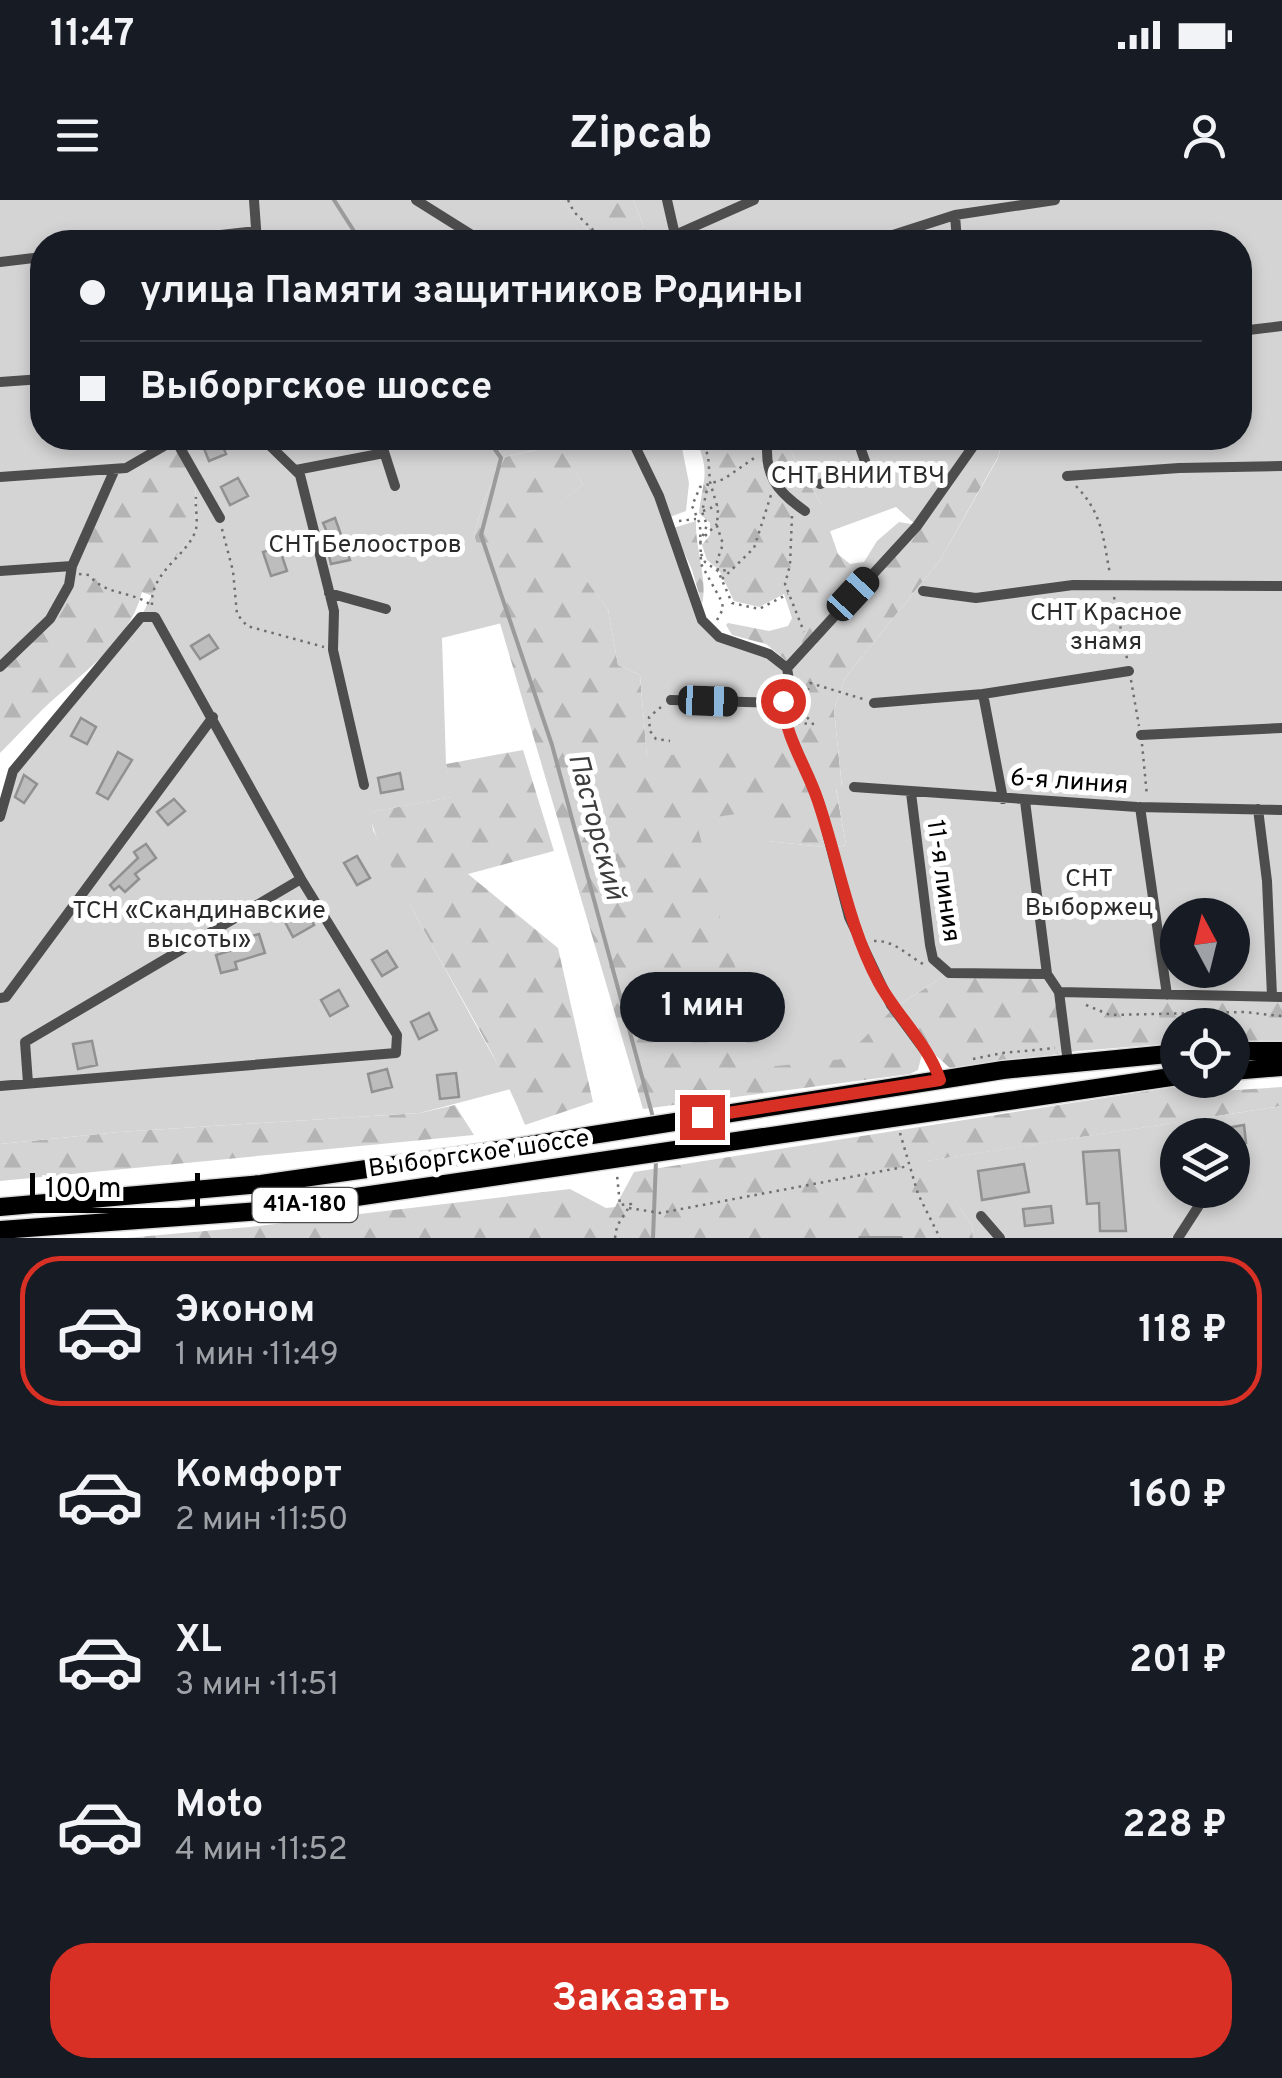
<!DOCTYPE html>
<html lang="ru">
<meta charset="utf-8">
<style>
:root{--surface:#171b24;--page:#20242c;--text:#f1f3f6;--muted:#9ea1a6;--line:#363941;--accent:#d93025}
body{margin:0;font-family:Overpass,sans-serif;background:var(--page);color:var(--text);height:100vh;display:flex;flex-direction:column;font-size:38px;white-space:nowrap}
*{box-sizing:border-box;margin:0}
p{font-size:32px;color:var(--muted)}
.icon{flex:none;width:55px;height:55px;fill:none;stroke:currentColor;stroke-width:2;stroke-linecap:round;stroke-linejoin:round}
.map{position:relative;height:1038px;overflow:hidden}
.details{display:flex;flex-direction:column;background:var(--surface);flex:1}
.details>*{flex:none}
.hud{position:absolute;left:30px;top:30px;width:1222px;height:220px;border-radius:40px;box-shadow:0 5px 15px #0003;display:grid;align-content:center;height:220px;padding:0 50px;background:var(--surface)}
.needle{width:65px;rotate:353deg}
.buttons{position:absolute;left:1160px;top:698px;display:grid;gap:20px}
.buttons a{display:grid;place-items:center;width:90px;height:90px;border-radius:50%;background:var(--surface);box-shadow:0 5px 15px #0003;font-size:50px}
.scale{position:absolute;left:30px;bottom:25px;width:170px;box-sizing:border-box;padding-left:10px;border:5px solid #000;border-top:0;font-size:28px;line-height:35px;white-space:nowrap;color:#000;-webkit-text-stroke:8px #fff;paint-order:stroke}
.end{position:absolute;width:45px;height:45px;margin:-22px;border:12px solid #d93025;background:#fff;box-shadow:0 0 0 5px #fff}
.from{border-radius:50%}
.bubble{position:absolute;height:70px;border-radius:35px;background:var(--surface);box-shadow:0 5px 15px #0003;font-size:32px;font-weight:700;line-height:70px;text-align:center}
.car{position:absolute;width:30px;height:60px;margin:-30px -15px;border-radius:12px;box-shadow:0 0 8px 2px #0007;background:linear-gradient(#222 24%,#8ab4d8 0 40%,#222 0 76%,#8ab4d8 0 86%,#222 0)}
.hud b{display:flex;align-items:center;gap:35px;height:95px;font-size:38px}
.hud b+b{border-top:2px solid var(--line)}
.hud i{width:25px;height:25px;background:var(--text)}
ul{padding:18px 0 0;list-style:none}
li{display:flex;align-items:center;gap:30px;height:150px;margin:0 20px 15px;padding:0 30px;border:5px solid transparent;border-radius:40px}
li div{flex:1}
li b{display:block;font-size:38px}
li em{font-style:normal;font-weight:700}
li.current{border-color:var(--accent)}
li>.icon{width:90px;height:90px;stroke-width:1.5}
.action{display:flex;gap:20px;margin-top:auto;padding:20px 50px}
.action a{flex:1;height:115px;border-radius:40px;background:var(--accent);color:#fff;font-size:40px;font-weight:700;line-height:115px;text-align:center}
.status{display:flex;justify-content:space-between;align-items:center;height:70px;padding:0 50px;background:var(--surface);direction:ltr}
.status svg{height:28px;fill:currentColor}
header{display:flex;justify-content:space-between;align-items:center;height:130px;padding:0 50px;background:var(--surface);font-size:45px;font-weight:700}
.map>svg:first-child{display:block}
</style>
<div class="status"><b>11:47</b><svg viewBox="0 0 49 12"><path d="M0 12V9h3v3zM5 12V6h3v6zM10 12V3h3v9zM15 12V0h3v12zM26 1h20v11H26zM47 4h2v5h-2z"/></svg></div>
<header><svg class="icon" aria-label="menu" viewBox="0 0 24 24"><path d="M4 6h16M4 12h16M4 18h16"/></svg>Zipcab<svg class="icon" aria-label="person" viewBox="0 0 24 24"><circle cx="12" cy="8" r="4"/><path d="M4 21q1-7 8-7t8 7"/></svg></header>
<div class="map">
<svg width="1282" height="1038" viewBox="0 0 1282 1038">
<defs>
<pattern id="forest-firs" width="22" height="20" patternUnits="userSpaceOnUse" patternTransform="scale(2.5)"><rect width="22" height="20" fill="#d4d4d4"/><path d="M5 1l3.5 6h-7zM16 11l3.5 6h-7z" fill="#b4b4b4"/></pattern>
</defs>
<rect width="100%" height="100%" fill="#fff"/>
<path fill="url(#forest-firs)" d="M560,0H633L650,42H599Z
M695,238H783L820,302L838,354L850,364L864,362L877,341L899,322L917,325L979,238H1003L998,257L940,360L845,478L834,510L842,588L836,589L846,645L833,648L767,641L736,614L894,808L949,773L1042,774L1282,797V841H1233L1232,825H1178L1177,843L1078,851L952,870L931,851L922,854L918,870L910,874L643,909L474,335L484,301L505,257L558,245L583,284L542,318L608,410L618,465L640,475L647,557L784,515L788,462L766,444L732,435L726,425L728,423L769,431L788,426L792,418L784,394L759,407L734,401L719,370L707,360L702,345L710,335V323L699,313C703,279 711,272 695,238Z
M174,240L195,276L196,330L160,378L152,396L142,392C129,444 80,474 43,509C29,523 14,539 0,553V466L115,270Z
M696,321C695,349 708,379 702,404L692,370L673,328Z
M523,550L554,651L468,674L558,748L593,902L525,925C493,845 445,773 406,697C393,670 374,642 370,612L452,597L446,564Z
M1173,887L1205,892L1282,887V906L927,961L972,1025L973,1038H126L250,1027L570,989L606,1008L615,1007L634,972Z
M455,905L474,935L0,981V944L119,932L420,913Z"/>
<path fill="#d4d4d4" fill-rule="evenodd" d="M0,0H560L599,42H42V238H680L689,283L686,311L667,318L706,425L785,467L791,540L647,558L640,475L618,465L608,410L541,318L583,284L557,245L505,257L484,301L474,335L502,423L442,438L446,564L453,597L371,612L373,630L417,718L511,889L420,913L119,932L0,944V617L13,571L141,417L160,378L196,330L195,276L174,241L115,270L50,419L0,466Z
M633,0H1282V797L1062,792L1048,776L949,773L894,808L843,859L766,867L721,721L696,620L736,614L763,623L768,641L833,648L846,645L836,588L842,587L834,510L845,478L940,360L998,258L1003,238H1240V42H650ZM1178,715H1232V770H1178Z
M783,238H979L917,326L896,307L828,332L820,302Z
M1282,906V1038H973L972,1025L926,961ZM1178,935H1232V990H1178Z"/>
<g fill="none" stroke-linecap="round" stroke-linejoin="round">
<path stroke="#9b9b9b" stroke-width="4" d="M334,0L361,42
M487,238L501,258L481,335L552,545L654,921
M653,1038L656,960
M860,1038H901"/>
</g>
<path fill="#bdbdbd" stroke="#919191" stroke-width="2.5" d="M210,238H220L226,254L209,261L201,241Z
M238,278L248,296L230,305L221,287Z
M335,318L350,360L331,364L327,348L333,346L323,323Z
M279,347L287,371L271,376L263,352Z
M209,435L218,448L200,459L191,446Z
M81,518L96,527L87,544L71,536Z
M118,552L132,560L108,599L97,593Z
M400,573L403,589L381,593L378,578Z
M24,575L37,584L24,603L15,597Z
M174,599L185,611L168,625L157,612Z
M146,644L156,658L135,674L139,679L125,692L119,686L114,690L110,685L138,658L134,652Z
M357,656L370,678L357,685L344,663Z
M305,708L314,725L293,737L284,720Z
M259,734L265,753L235,762L237,769L221,773L216,755L246,746L244,738Z
M387,751L397,767L382,776L372,760Z
M339,790L348,806L330,816L321,800Z
M429,813L437,830L419,839L411,822Z
M92,841L97,865L78,869L73,844Z
M387,869L392,887L372,892L368,874Z
M456,873L459,897L440,899L437,875Z
M1244,925L1246,943L1232,946V935H1214V930Z
M1119,950L1126,1031H1100L1099,1003L1087,1004L1083,952Z
M1024,964L1029,992L982,1000L978,971Z
M1051,1006L1053,1023L1025,1026L1023,1009Z"/>
<g fill="none" stroke-linecap="round" stroke-linejoin="round">
<defs>
<path id="primary" d="M1232,851H1282
M1232,871L1282,867
M0,1007L261,984L479,953L1003,870L1178,853
M0,1030L261,1011L1178,876"/>
</defs>
<use href="#primary" stroke="#dbdbdb" stroke-width="21"/>
<path stroke="#6f6f6f" stroke-width="2.5" stroke-dasharray="2.5 5" stroke-linecap="butt" d="M568,0L574,12L606,42
M707,238L704,248L708,255L710,282L718,309L717,326L723,344L717,361L718,371L732,403L759,409L788,394
M1076,286C1103,314 1103,338 1110,374
M703,311L718,305
M792,316L790,365L785,384L804,432
M679,321L696,319
M222,329L233,371L237,414L247,426L324,447
M705,336L717,324
M700,343L707,325L702,312L708,285
M701,354L705,362L718,371L730,370
M79,374L89,375C106,396 130,390 151,405
M722,379L754,348L771,295
M1114,397L1128,463
M152,405C150,371 189,355 196,329C198,320 195,306 196,297
M717,420L723,409L722,402L701,364L700,324L692,306L700,287L724,279L757,256
M1131,480L1139,526
M661,507L649,517L650,531L656,539L670,541
M797,523L813,524L806,516V496L810,483L863,499
M1142,544L1147,596
M874,741C894,740 907,755 923,764
M1086,805L1110,815L1243,812L1282,816
M973,859L1003,853L1055,848
M900,933L918,994L940,1038
M629,1008L660,1013L909,966
M615,1038L617,1026L631,1004L620,1005L617,975"/>
<path stroke="#4d4d4d" stroke-width="10" d="M254,0L257,42
M416,0L483,42
M667,0L675,35
M955,15L957,42
M159,42L256,31
M669,42L675,35L754,0
M871,42L955,15L1055,0
M0,62L42,57
M1240,131L1282,126
M0,182L42,179
M262,238L300,275L334,411L333,450L364,585
M631,238L659,296L702,420L719,437L769,454L787,468L789,480L783,503L788,529L819,602L849,717L891,805L933,862L940,880
M768,238C763,274 776,291 805,311
M175,239L220,318
M380,239L395,286
M296,270L384,253
M1067,276L1179,268L1282,266
M0,277L126,268L178,238
M820,284L867,267L857,238
M0,371L72,366
M923,391L976,398L1073,385L1282,386
M329,393L386,409
M0,467L50,419L69,385L72,366L115,269
M787,468L917,326L979,238
M983,494L1003,599
M671,500L783,503
M874,503L983,494L1129,471
M1141,535L1282,528
M854,587L1137,607L1282,610
M911,593L930,745L933,759L949,773L1047,774L1059,792L1282,797
M1025,601L1047,774
M1140,607L1167,795
M1258,609L1267,681L1272,796
M0,617L13,571L141,417H155L301,679L397,835L396,853L0,886
M1059,792L1068,863
M0,798L6,797L213,517
M28,883L25,842L301,679
M981,1016L1000,1038
M1178,1038L1209,990"/>
<use href="#primary" stroke="#000" stroke-width="18"/>
</g>
<g fill="none" stroke-linecap="round" stroke-linejoin="round">
<path stroke="#d93025" stroke-width="12" d="M702,917L940,880C928,844 897,816 879,783C848,725 839,663 818,601C807,567 785,538 783,501"/>
</g>
<g text-anchor="middle" dominant-baseline="central" stroke-width="10" stroke-linejoin="round" paint-order="stroke">
<rect fill="#fff" stroke="#4c4c4c" stroke-width="2.5" x="252.5" y="988" width="105" height="34" rx="8"/>
<g font-size="22" font-weight="bold" fill="#000">
<text x="305" y="1005">41А-180</text>
</g>
<g font-size="25" fill="#2b2b2b" stroke="#fff">
<text x="858" y="277">СНТ ВНИИ ТВЧ</text>
<text x="365" y="346">СНТ Белоостров</text>
<text x="1106" y="414">СНТ Красное<tspan x="1106" dy="29">знамя</tspan></text>
<text x="1089" y="680">СНТ<tspan x="1089" dy="29">Выборжец</tspan></text>
<text x="199" y="712">ТСН «Скандинавские<tspan x="199" dy="29">высоты»</tspan></text>
</g>
<g font-size="25" fill="#000" stroke="#fff">
<text transform="translate(1069 583) rotate(4)">6-я линия</text>
<text transform="translate(942 681) rotate(82)">11-я линия</text>
<text transform="translate(479 955) rotate(-8)">Выборгское шоссе</text>
</g>
<g font-size="28" font-style="italic" fill="#3c3c3c" stroke="#fff">
<text transform="translate(595 627) rotate(75)">Пасторский</text>
</g>
</g>
</svg>
<div class="buttons">
<a><svg class="needle" viewBox="-14 -14 28 28"><path d="M0-13l5 13h-10z" fill="#e53935"/><path d="M0 13l5-13h-10z" fill="#9ea1a6"/></svg></a>
<a><svg class="icon" aria-label="locate" viewBox="0 0 24 24"><circle cx="12" cy="12" r="6"/><path d="M12 2v4M12 18v4M2 12h4M18 12h4"/></svg></a>
<a><svg class="icon" aria-label="layers" viewBox="0 0 24 24"><path d="M12 4l9 5-9 5-9-5zM3 14l9 5 9-5"/></svg></a>
</div>
<div class="scale">100 m</div>
<i class="end from" style="left:783px;top:501px"></i>
<i class="end" style="left:702px;top:917px"></i>
<div class="bubble" style="left:620px;top:772px;width:165px">1 мин</div>
<i class="car" style="left:853px;top:394px;rotate:43deg"></i>
<i class="car" style="left:708px;top:501px;rotate:92deg"></i>
<div class="hud">
<b><i class="from"></i>улица Памяти защитников Родины</b>
<b><i></i>Выборгское шоссе</b>
</div>
</div>
<section class="details">
<ul>
<li class="current"><svg class="icon" aria-label="car" viewBox="0 0 24 24"><path d="M5 17H2v-5l4-1 3-4h7l3 4 3 1v5h-3M9 17h6M6 11h13"/><circle cx="7" cy="17" r="2"/><circle cx="17" cy="17" r="2"/></svg><div><b>Эконом</b><p>1 мин · 11:49</p></div><em>118 ₽</em></li>
<li><svg class="icon" aria-label="car" viewBox="0 0 24 24"><path d="M5 17H2v-5l4-1 3-4h7l3 4 3 1v5h-3M9 17h6M6 11h13"/><circle cx="7" cy="17" r="2"/><circle cx="17" cy="17" r="2"/></svg><div><b>Комфорт</b><p>2 мин · 11:50</p></div><em>160 ₽</em></li>
<li><svg class="icon" aria-label="car" viewBox="0 0 24 24"><path d="M5 17H2v-5l4-1 3-4h7l3 4 3 1v5h-3M9 17h6M6 11h13"/><circle cx="7" cy="17" r="2"/><circle cx="17" cy="17" r="2"/></svg><div><b>XL</b><p>3 мин · 11:51</p></div><em>201 ₽</em></li>
<li><svg class="icon" aria-label="car" viewBox="0 0 24 24"><path d="M5 17H2v-5l4-1 3-4h7l3 4 3 1v5h-3M9 17h6M6 11h13"/><circle cx="7" cy="17" r="2"/><circle cx="17" cy="17" r="2"/></svg><div><b>Moto</b><p>4 мин · 11:52</p></div><em>228 ₽</em></li>
</ul>
<div class="action"><a>Заказать</a></div>
</section>
